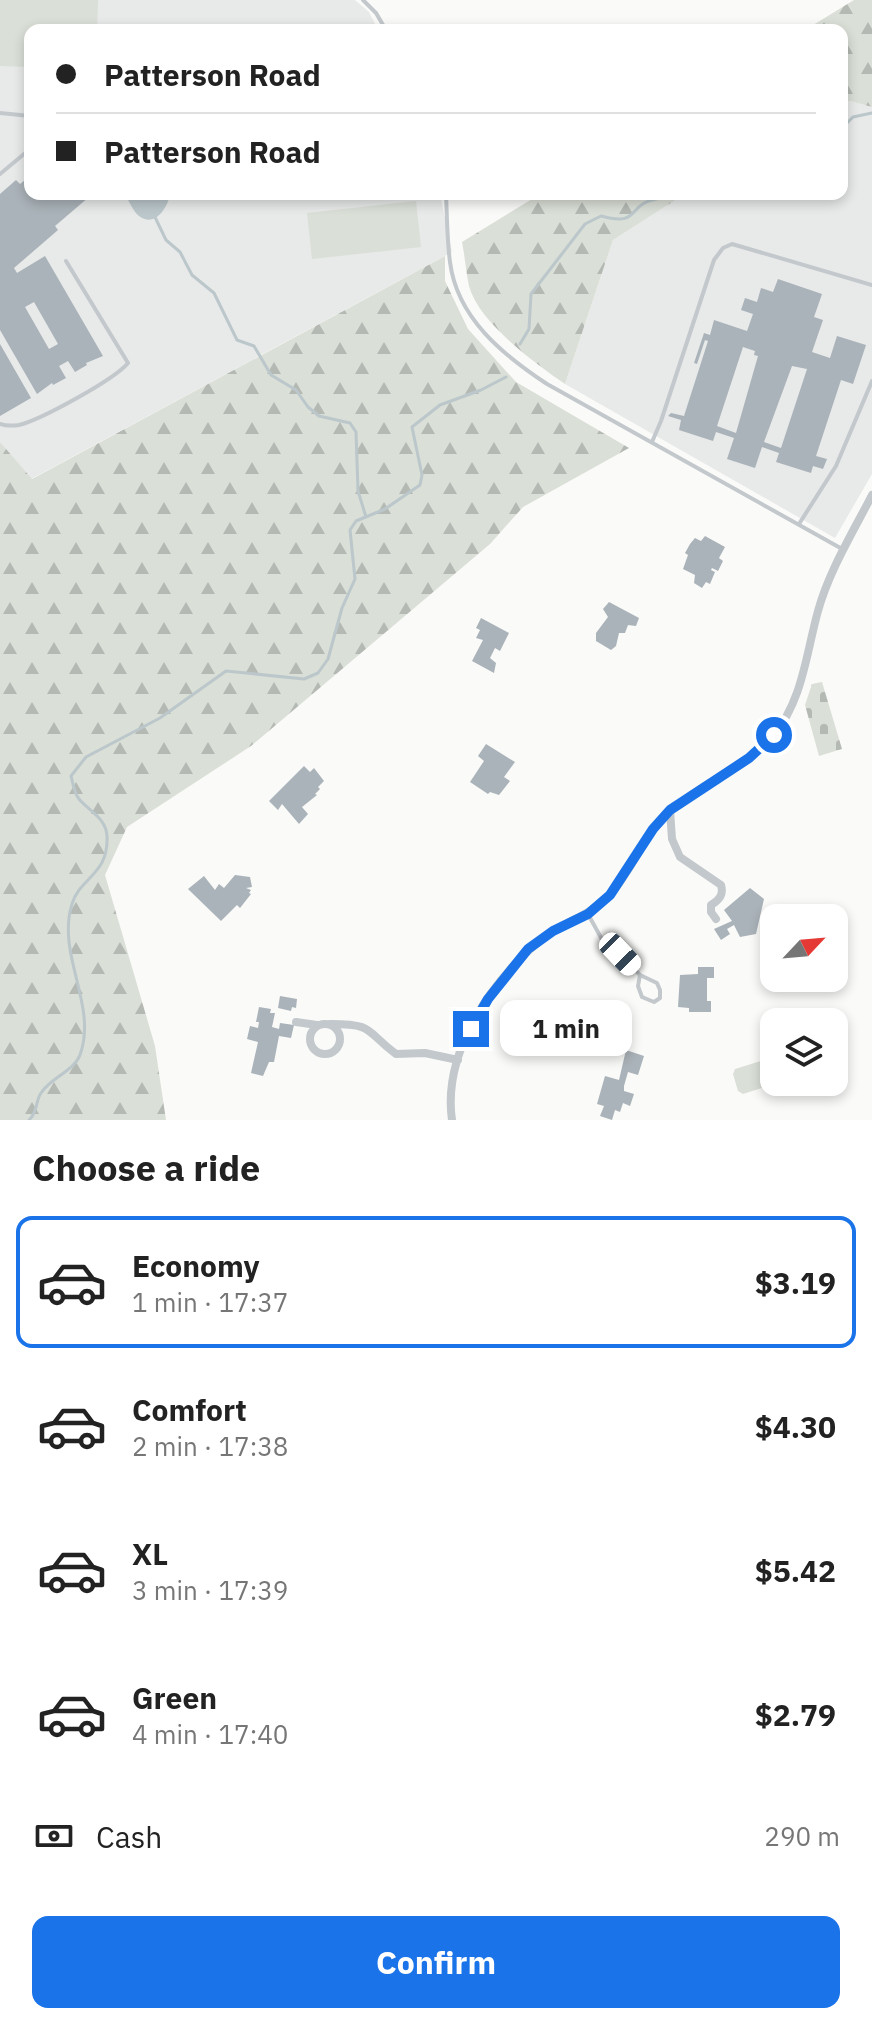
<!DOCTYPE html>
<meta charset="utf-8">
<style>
:root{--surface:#fff;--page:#f2f2f2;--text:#222;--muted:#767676;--line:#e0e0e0;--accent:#1a73e8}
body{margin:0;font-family:"IBM Plex Sans",sans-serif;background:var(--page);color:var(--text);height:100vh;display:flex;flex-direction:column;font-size:30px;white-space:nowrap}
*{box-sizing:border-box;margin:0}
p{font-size:26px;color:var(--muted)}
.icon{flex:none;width:44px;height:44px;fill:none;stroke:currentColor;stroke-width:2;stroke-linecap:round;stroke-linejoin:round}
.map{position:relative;height:1120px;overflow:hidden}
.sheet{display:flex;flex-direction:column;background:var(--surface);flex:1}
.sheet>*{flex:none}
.top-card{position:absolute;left:24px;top:24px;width:824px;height:176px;border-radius:16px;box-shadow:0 4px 12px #0003;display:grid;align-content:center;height:176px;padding:0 32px;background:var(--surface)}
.needle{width:52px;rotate:64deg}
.buttons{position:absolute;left:760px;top:904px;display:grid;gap:16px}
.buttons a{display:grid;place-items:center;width:88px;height:88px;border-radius:16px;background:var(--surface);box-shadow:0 4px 12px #0003;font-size:40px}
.end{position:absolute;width:36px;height:36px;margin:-18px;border:10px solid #1a73e8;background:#fff;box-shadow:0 0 0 4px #fff}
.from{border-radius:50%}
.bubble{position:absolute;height:56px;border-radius:16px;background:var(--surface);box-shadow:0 4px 12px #0003;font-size:26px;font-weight:800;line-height:56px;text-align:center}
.car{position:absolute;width:24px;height:48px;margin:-24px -12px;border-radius:10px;box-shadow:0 0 6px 2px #0007;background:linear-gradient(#fff 24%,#345 0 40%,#fff 0 76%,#345 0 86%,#fff 0)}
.top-card b{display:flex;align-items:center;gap:28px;height:76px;font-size:30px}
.top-card b+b{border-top:2px solid var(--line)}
.top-card i{width:20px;height:20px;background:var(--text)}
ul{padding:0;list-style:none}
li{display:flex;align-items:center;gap:24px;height:132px;margin:0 16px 12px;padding:0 16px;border:4px solid transparent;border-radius:16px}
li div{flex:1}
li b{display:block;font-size:30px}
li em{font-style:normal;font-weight:800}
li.current{border-color:var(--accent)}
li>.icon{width:72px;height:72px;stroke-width:1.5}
h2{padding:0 32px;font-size:36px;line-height:96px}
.pay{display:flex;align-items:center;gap:20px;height:88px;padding:0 32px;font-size:30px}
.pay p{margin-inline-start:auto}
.action{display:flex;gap:16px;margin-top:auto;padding:16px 32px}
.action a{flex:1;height:92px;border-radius:16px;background:var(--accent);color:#fff;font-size:32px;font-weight:800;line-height:92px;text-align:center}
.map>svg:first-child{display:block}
</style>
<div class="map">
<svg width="872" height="1120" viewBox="0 0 872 1120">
<defs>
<pattern id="forest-firs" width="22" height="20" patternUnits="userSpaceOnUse" patternTransform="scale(2)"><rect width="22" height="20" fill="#dadfd7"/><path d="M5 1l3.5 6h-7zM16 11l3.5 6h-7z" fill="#b4b9b4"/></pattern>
<pattern id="cemetery-stones" width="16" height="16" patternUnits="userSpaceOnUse" patternTransform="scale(2)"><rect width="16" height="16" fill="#dadfd7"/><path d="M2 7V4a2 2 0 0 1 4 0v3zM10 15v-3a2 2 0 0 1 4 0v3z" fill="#b4b9b4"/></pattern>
</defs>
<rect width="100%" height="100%" fill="#fafaf8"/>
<path fill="#e8e9e9" d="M0,0H355L369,12L378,30H30V194H440L452,252L31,479L0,442Z
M850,101L872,107V474L835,538L565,384L613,240L685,194H842V103Z"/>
<path fill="url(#forest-firs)" d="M854,0H872V107L850,101L842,103V30H805Z
M540,194H685L613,240L565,384C535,363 479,323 469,286C466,272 465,257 462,242Z
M445,256V281L468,329L516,382L629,448L523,507L490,544L251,746L127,827L105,875L155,1046L166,1120H0V442L32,479Z"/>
<path fill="url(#cemetery-stones)" d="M822,682L842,749L819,756L805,705L812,684Z"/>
<path fill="#dadfd7" d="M0,0H98L97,30H30V67L0,66Z
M416,201L421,247L312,259L307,213Z
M774,1057V1082H781L743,1094L738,1091L733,1074L735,1069Z"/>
<path fill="#bbc7cb" d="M125,194H170V195C167,208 155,228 139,216C133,211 129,201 125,194Z"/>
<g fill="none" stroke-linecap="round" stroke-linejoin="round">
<path stroke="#bbc7cb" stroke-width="3" d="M842,128L853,117L872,113
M154,215L166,240L180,252L192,275L214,293L237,340L254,346L271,375L296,390L308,407L319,416L350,423L356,432L358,491L366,517
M520,344L529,329L531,294L585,224L601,216C641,227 626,205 656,199C671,196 686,196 701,194
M29,1120C38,1112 35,1102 41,1093C50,1078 74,1071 80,1055C98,1005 56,955 72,904C80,877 109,875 107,836C106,818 89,811 79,799C74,793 73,783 71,776L86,757L160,718L226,671L304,679L318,673L328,659L342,608L355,579L350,530L356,521L385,509L420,485L422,475L412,427L440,405L481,390L506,377"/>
</g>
<path fill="#aab3b9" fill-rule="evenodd" d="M30,176V194H87L89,197L55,226L58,230L14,268L17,273L45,256L103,356L86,363L87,365L75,372L68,361L59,366L66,378L53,385L52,383L37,394L0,330V194L16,180L20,184ZM34,302L58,344L49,349L25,307Z
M778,279L822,294L814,317L823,320L812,352L830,358L837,336L866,345L853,384L841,380L816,456L827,459L823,469L813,466L811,473L776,462L779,453L762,447L755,468L727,459L734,438L716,432L713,441L679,430L681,420L668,416L671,413L684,416L708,341L705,340L697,364L694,363L704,333L710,335L714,320L747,331L753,314L741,310L745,298L757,302L761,288L773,292ZM743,347L755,351L754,355L758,356L736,433L717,426ZM792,366L807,369L781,448L764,442Z
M0,344L31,398L0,416Z
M705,536L725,547L719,558L723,561L718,571L712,568L711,570L715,572L710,584L706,582L702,588L694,583L695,575L683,569L688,555L685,553L690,544L695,538L701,541Z
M609,602L639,618L636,626L628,625L625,633H619L616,646L611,650L596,641V633L608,617L603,609Z
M481,618L509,633L500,651L495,648L490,658L496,663L494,673L472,661L483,640L476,638L480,630L476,628Z
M486,744L515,762L504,777L510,781L499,795L490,792L488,794L470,782L484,761L478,756Z
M304,766L310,772L314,768L324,781L318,787L320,789L315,794L317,795L302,807L308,814L299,824L282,804L278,810L269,801Z
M235,875L250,877L252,887L246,888L251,890L249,893L251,894L240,908L237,905L221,921L188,889L204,876L215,890L219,884L224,888Z
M750,888L764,899L756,934L740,937L734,925L727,929L730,934L721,940L714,929L732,921L724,910Z
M698,967H714V978H707V1001H711V1012H689V1008L678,1007L680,975L698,974Z
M280,996L297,999L296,1008L292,1007L291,1011L278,1008Z
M259,1007L271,1009L270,1013H275L272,1027L279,1029L280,1023L294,1025L291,1038L279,1036L274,1062H269L263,1076L251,1073L258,1042L247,1039L250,1026L258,1028L259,1022H256Z
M626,1050L644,1056L638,1075L628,1072L624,1086V1091L634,1094L630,1106L623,1103L620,1112L615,1110L612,1120L600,1116L604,1106L597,1104L605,1076L619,1080Z"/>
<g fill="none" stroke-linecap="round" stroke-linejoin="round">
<path stroke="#c3c8cc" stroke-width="4" d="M363,0L376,13L386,30
M0,113L30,116
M0,174L30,149
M446,194C447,216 447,240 450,262C457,318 503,355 547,384L844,550
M0,424C6,426 12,426 19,425C40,420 114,380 128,363L66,261
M652,442L661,421L714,260L723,248L732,244L872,285
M799,524L836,466L872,381
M588,914L605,945L620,954L640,975L657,983L660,990V998L654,1002L642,997L638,986L640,975"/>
<path stroke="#c3c8cc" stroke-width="8" d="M670,810L672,839L680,857L721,885C724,895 719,900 711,905V912L716,919
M296,1022L317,1025
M310 1039a15 15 0 1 1 30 0a15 15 0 1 1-30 0Z
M331,1024C375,1024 365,1031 396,1054L425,1053L458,1060
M452,1120C442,1051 495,973 549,934C569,920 592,914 610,895C633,869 644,834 670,811C702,783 744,769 773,736C803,700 806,654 818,611C829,571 853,532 872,495"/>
</g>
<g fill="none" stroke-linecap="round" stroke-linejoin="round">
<path stroke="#1a73e8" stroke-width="10" d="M471,1029L488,999L528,949L553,931L588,914L610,895L653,829L670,810L749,758L774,735"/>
</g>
</svg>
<div class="buttons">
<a><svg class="needle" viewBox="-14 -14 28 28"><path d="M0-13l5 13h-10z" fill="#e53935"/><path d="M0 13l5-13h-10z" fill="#767676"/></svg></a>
<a><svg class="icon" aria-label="layers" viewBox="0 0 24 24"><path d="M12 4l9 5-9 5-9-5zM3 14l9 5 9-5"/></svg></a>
</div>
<i class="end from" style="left:774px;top:735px"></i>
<i class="end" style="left:471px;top:1029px"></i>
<div class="bubble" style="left:500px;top:1000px;width:132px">1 min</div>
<i class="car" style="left:620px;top:954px;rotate:136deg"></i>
<div class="top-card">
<b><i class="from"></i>Patterson Road</b>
<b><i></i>Patterson Road</b>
</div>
</div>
<section class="sheet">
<h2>Choose a ride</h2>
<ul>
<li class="current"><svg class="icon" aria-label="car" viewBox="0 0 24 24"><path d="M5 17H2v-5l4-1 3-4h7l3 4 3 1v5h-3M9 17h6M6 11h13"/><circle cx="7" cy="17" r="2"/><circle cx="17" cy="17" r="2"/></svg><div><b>Economy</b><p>1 min · 17:37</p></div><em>$3.19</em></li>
<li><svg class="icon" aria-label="car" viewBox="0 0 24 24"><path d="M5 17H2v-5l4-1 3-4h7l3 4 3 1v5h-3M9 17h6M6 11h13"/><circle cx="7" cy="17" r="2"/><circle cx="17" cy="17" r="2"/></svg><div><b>Comfort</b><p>2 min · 17:38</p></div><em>$4.30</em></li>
<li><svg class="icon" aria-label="car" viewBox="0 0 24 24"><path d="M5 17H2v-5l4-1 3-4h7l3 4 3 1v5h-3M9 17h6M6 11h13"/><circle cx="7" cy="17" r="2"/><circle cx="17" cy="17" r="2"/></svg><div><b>XL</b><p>3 min · 17:39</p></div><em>$5.42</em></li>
<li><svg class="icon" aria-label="car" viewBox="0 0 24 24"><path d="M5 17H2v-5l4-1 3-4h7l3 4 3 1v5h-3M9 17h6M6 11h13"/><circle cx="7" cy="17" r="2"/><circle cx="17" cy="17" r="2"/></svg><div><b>Green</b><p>4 min · 17:40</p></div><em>$2.79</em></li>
</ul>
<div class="pay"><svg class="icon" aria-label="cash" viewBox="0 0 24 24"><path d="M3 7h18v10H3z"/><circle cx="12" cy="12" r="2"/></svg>Cash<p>290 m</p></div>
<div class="action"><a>Confirm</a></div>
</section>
